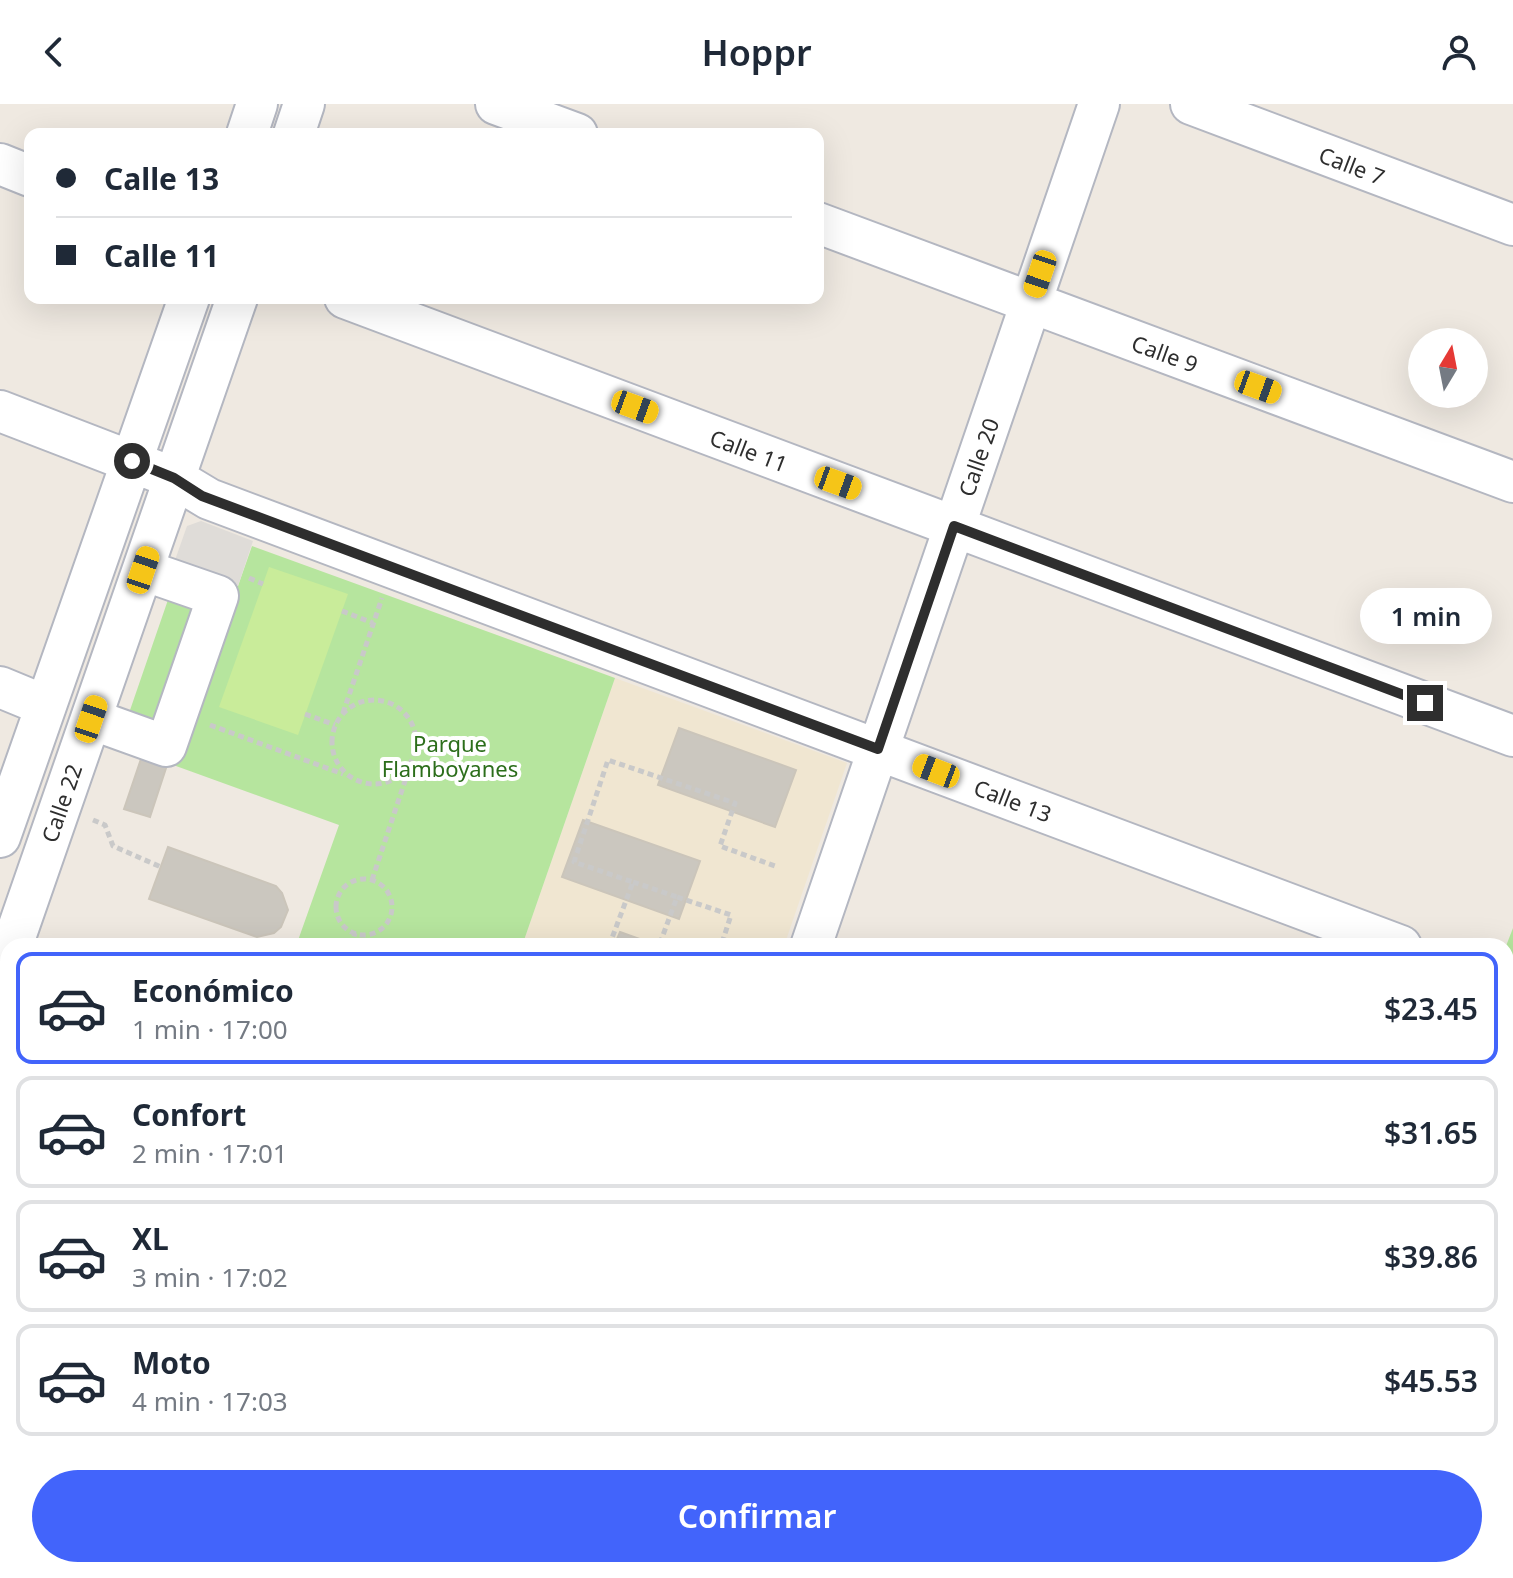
<!DOCTYPE html>
<html lang="es">
<meta charset="utf-8">
<style>
:root{--surface:#fff;--page:#f2f2f3;--text:#1f2937;--muted:#747a83;--line:#e0e1e3;--accent:#4264fb}
body{margin:0;font-family:"Noto Sans",sans-serif;background:var(--page);color:var(--text);height:100vh;display:flex;flex-direction:column;font-size:30px;white-space:nowrap}
*{box-sizing:border-box;margin:0}
p{font-size:26px;color:var(--muted)}
.icon{flex:none;width:44px;height:44px;fill:none;stroke:currentColor;stroke-width:2;stroke-linecap:round;stroke-linejoin:round}
.map{position:relative;flex:1;overflow:hidden}
.sheet{position:absolute;left:0px;top:834px;width:1514px;height:640px;display:flex;flex-direction:column;background:var(--surface);border-radius:24px 24px 0 0;box-shadow:0 8px 32px #0002}
.sheet>*{flex:none}
.hud{position:absolute;left:24px;top:24px;width:800px;height:176px;border-radius:16px;box-shadow:0 8px 32px #0002;display:grid;align-content:center;height:176px;padding:0 32px;background:var(--surface)}
.needle{width:52px;rotate:10deg}
.buttons{position:absolute;left:1408px;top:224px;display:grid;gap:16px}
.buttons a{display:grid;place-items:center;width:80px;height:80px;border-radius:50%;background:var(--surface);box-shadow:0 8px 32px #0002;font-size:40px}
.end{position:absolute;width:36px;height:36px;margin:-18px;border:10px solid #2e2e2e;background:#fff;box-shadow:0 0 0 4px #fff}
.from{border-radius:50%}
.bubble{position:absolute;height:56px;border-radius:28px;background:var(--surface);box-shadow:0 8px 32px #0002;font-size:26px;font-weight:600;line-height:56px;text-align:center}
.car{position:absolute;width:24px;height:48px;margin:-24px -12px;border-radius:10px;box-shadow:0 0 6px 2px #0007;background:linear-gradient(#f5c518 24%,#345 0 40%,#f5c518 0 76%,#345 0 86%,#f5c518 0)}
.hud b{display:flex;align-items:center;gap:28px;height:76px;font-size:30px}
.hud b+b{border-top:2px solid var(--line)}
.hud i{width:20px;height:20px;background:var(--text)}
ul{padding:14px 0 0;list-style:none}
li{display:flex;align-items:center;gap:24px;height:112px;margin:0 16px 12px;padding:0 16px;border:4px solid var(--line);border-radius:16px}
li div{flex:1}
li b{display:block;font-size:30px}
li em{font-style:normal;font-weight:600}
li.active{border-color:var(--accent)}
li>.icon{width:72px;height:72px;stroke-width:1.5}
.action{display:flex;gap:16px;margin-top:auto;padding:16px 32px}
.action a{flex:1;height:92px;border-radius:48px;background:var(--accent);color:#fff;font-size:32px;font-weight:600;line-height:92px;text-align:center}
header{display:flex;justify-content:space-between;align-items:center;height:104px;padding:0 32px;background:var(--surface);font-size:36px;font-weight:600}
.map>svg:first-child{display:block}
</style>
<header><svg class="icon" aria-label="back" viewBox="0 0 24 24"><path d="M15 5l-7 7 7 7"/></svg>Hoppr<svg class="icon" aria-label="person" viewBox="0 0 24 24"><circle cx="12" cy="8" r="4"/><path d="M4 21q1-7 8-7t8 7"/></svg></header>
<div class="map">
<svg width="1513" height="1474" viewBox="0 0 1513 1474">
<rect width="100%" height="100%" fill="#efe9e1"/>
<path fill="#f0e6d1" d="M615,574L847,659L784,842H522Z"/>
<path fill="#b6e59e" d="M252,442L615,574L522,842H296L339,721L118,641L180,461L238,482Z
M1513,824V1097L1506,1116V842Z
M1273,1466H1378L1375,1474H1270Z"/>
<path fill="#c9ec9a" d="M269,463L348,490L298,631L219,603Z"/>
<path fill="#dfdcd8" d="M201,417L253,437L238,482L174,459L187,422Z"/>
<path fill="#cbc7bf" stroke="#cbc5ba" stroke-width="2" d="M679,624L796,666L775,723L658,681Z
M142,652L167,661L150,713L124,705Z
M583,716L700,757L679,815L562,773Z
M168,743L276,782L282,789L288,806L281,823L274,829L257,833L149,795Z
M620,828L659,842H614Z"/>
<g fill="none" stroke-linecap="round" stroke-linejoin="round">
<defs>
<path id="minor" d="M496,0L577,30
M1191,0L1513,121
M247,30L257,0
M294,30L304,0
M0,60L30,72
M818,119L1513,378
M345,194L1513,632
M0,307L174,374L209,395L1401,842
M0,583L46,602
M91,615L166,642L218,492L143,466
M0,733L189,194
M12,842L237,194
M811,842L1099,0
M0,877L8,854
M1506,881L1513,884
M0,1077L8,1080
M1506,1146L1513,1135
M0,1324L8,1328
M1506,1386L1513,1389
M373,1466L395,1474
M1042,1466L1063,1474
M595,1474L598,1466"/>
</defs>
<use href="#minor" stroke="#b4b7c1" stroke-width="44"/>
<path stroke="#c9c9c9" stroke-width="5" stroke-dasharray="6 4" stroke-linecap="butt" d="M249,474L263,480
M342,507L373,519
M332 638a42 42 0 1 1 84 0a42 42 0 1 1-84 0Z
M343,609L382,494
M305,610L335,621
M210,621L343,670
M93,716L105,721L113,742L161,763
M336 803a28 28 0 1 1 56 0a28 28 0 1 1-56 0Z
M372,776L408,668
M633,778L677,793L659,842
M677,793L731,811L721,842
M351,842L355,829
M609,842L633,778L574,758L608,656L735,699L720,742L775,762
M1506,931L1511,917
M1506,950L1513,931
M1302,1474L1305,1466
M1332,1474L1335,1466"/>
<use href="#minor" stroke="#fff" stroke-width="40"/>
</g>
<g fill="none" stroke-linecap="round" stroke-linejoin="round">
<path stroke="#2e2e2e" stroke-width="10" d="M132,357L174,374L202,392L878,645L954,422L1425,599"/>
</g>
<g text-anchor="middle" dominant-baseline="central" stroke-width="8" stroke-linejoin="round" paint-order="stroke">
<g font-size="22" fill="#2e2e2e" stroke="#fff">
<text transform="translate(1352 61) rotate(21)">Calle 7</text>
<text transform="translate(1165 249) rotate(20)">Calle 9</text>
<text transform="translate(749 346) rotate(21)">Calle 11</text>
<text transform="translate(978 353) rotate(-71)">Calle 20</text>
<text transform="translate(1013 696) rotate(21)">Calle 13</text>
<text transform="translate(61 699) rotate(-71)">Calle 22</text>
</g>
<g font-size="22" fill="#2c6e1b" stroke="#fff">
<text x="450" y="639">Parque<tspan x="450" dy="25">Flamboyanes</tspan></text>
</g>
</g>
</svg>
<div class="buttons">
<a><svg class="needle" viewBox="-14 -14 28 28"><path d="M0-13l5 13h-10z" fill="#e53935"/><path d="M0 13l5-13h-10z" fill="#747a83"/></svg></a>
</div>
<i class="end from" style="left:132px;top:357px"></i>
<i class="end" style="left:1425px;top:599px"></i>
<div class="bubble" style="left:1360px;top:484px;width:132px">1 min</div>
<i class="car" style="left:1040px;top:170px;rotate:199deg"></i>
<i class="car" style="left:1258px;top:283px;rotate:110deg"></i>
<i class="car" style="left:635px;top:303px;rotate:110deg"></i>
<i class="car" style="left:838px;top:379px;rotate:110deg"></i>
<i class="car" style="left:143px;top:466px;rotate:19deg"></i>
<i class="car" style="left:91px;top:615px;rotate:19deg"></i>
<i class="car" style="left:936px;top:667px;rotate:291deg"></i>
<div class="hud">
<b><i class="from"></i>Calle 13</b>
<b><i></i>Calle 11</b>
</div>
<section class="sheet">
<ul>
<li class="active"><svg class="icon" aria-label="car" viewBox="0 0 24 24"><path d="M5 17H2v-5l4-1 3-4h7l3 4 3 1v5h-3M9 17h6M6 11h13"/><circle cx="7" cy="17" r="2"/><circle cx="17" cy="17" r="2"/></svg><div><b>Económico</b><p>1 min · 17:00</p></div><em>$23.45</em></li>
<li><svg class="icon" aria-label="car" viewBox="0 0 24 24"><path d="M5 17H2v-5l4-1 3-4h7l3 4 3 1v5h-3M9 17h6M6 11h13"/><circle cx="7" cy="17" r="2"/><circle cx="17" cy="17" r="2"/></svg><div><b>Confort</b><p>2 min · 17:01</p></div><em>$31.65</em></li>
<li><svg class="icon" aria-label="car" viewBox="0 0 24 24"><path d="M5 17H2v-5l4-1 3-4h7l3 4 3 1v5h-3M9 17h6M6 11h13"/><circle cx="7" cy="17" r="2"/><circle cx="17" cy="17" r="2"/></svg><div><b>XL</b><p>3 min · 17:02</p></div><em>$39.86</em></li>
<li><svg class="icon" aria-label="car" viewBox="0 0 24 24"><path d="M5 17H2v-5l4-1 3-4h7l3 4 3 1v5h-3M9 17h6M6 11h13"/><circle cx="7" cy="17" r="2"/><circle cx="17" cy="17" r="2"/></svg><div><b>Moto</b><p>4 min · 17:03</p></div><em>$45.53</em></li>
</ul>
<div class="action"><a>Confirmar</a></div>
</section>
</div>
